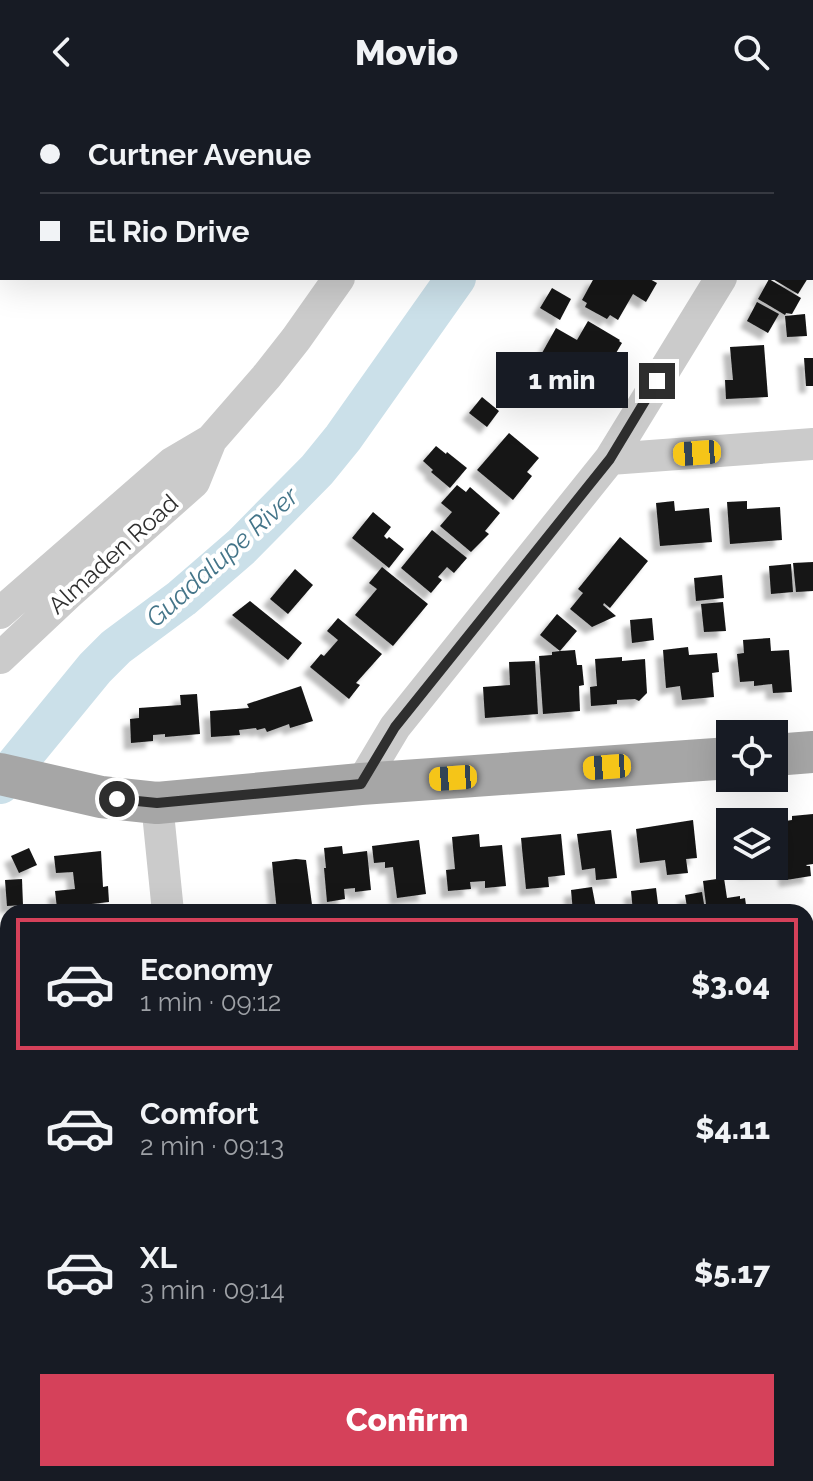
<!DOCTYPE html>
<meta charset="utf-8">
<style>
:root{--surface:#171b24;--page:#242831;--text:#f1f3f6;--muted:#9ea1a6;--line:#363941;--accent:#d5415a}
body{margin:0;font-family:Raleway,sans-serif;background:var(--page);color:var(--text);height:100vh;display:flex;flex-direction:column;font-size:30px;white-space:nowrap}
*{box-sizing:border-box;margin:0}
p{font-size:26px;color:var(--muted)}
.icon{flex:none;width:44px;height:44px;fill:none;stroke:currentColor;stroke-width:2;stroke-linecap:round;stroke-linejoin:round}
.map{position:relative;flex:1;overflow:hidden}
.side{position:absolute;left:0px;top:800px;width:814px;height:578px;display:flex;flex-direction:column;background:var(--surface);border-radius:24px 24px 0 0;box-shadow:0 8px 32px #0002}
.side>*{flex:none}
.hud{position:absolute;left:0px;top:0px;width:814px;height:176px;box-shadow:0 8px 32px #0002;display:grid;align-content:center;height:176px;padding:0 40px;background:var(--surface)}
.fabs{position:absolute;left:716px;top:616px;display:grid;gap:16px}
.fabs a{display:grid;place-items:center;width:72px;height:72px;border-radius:0px;background:var(--surface);box-shadow:0 8px 32px #0002;font-size:40px}
.end{position:absolute;width:36px;height:36px;margin:-18px;border:10px solid #2e2e2e;background:#fff;box-shadow:0 0 0 4px #fff}
.from{border-radius:50%}
.bubble{position:absolute;height:56px;border-radius:0px;background:var(--surface);box-shadow:0 8px 32px #0002;font-size:26px;font-weight:800;line-height:56px;text-align:center}
.car{position:absolute;width:24px;height:48px;margin:-24px -12px;border-radius:10px;box-shadow:0 0 6px 2px #0007;background:linear-gradient(#f5c518 24%,#345 0 40%,#f5c518 0 76%,#345 0 86%,#f5c518 0)}
.hud b{display:flex;align-items:center;gap:28px;height:76px;font-size:30px}
.hud b+b{border-top:2px solid var(--line)}
.hud i{width:20px;height:20px;background:var(--text)}
ul{padding:14px 0 0;list-style:none}
li{display:flex;align-items:center;gap:24px;height:132px;margin:0 16px 12px;padding:0 24px;border:4px solid transparent;border-radius:0px}
li div{flex:1}
li b{display:block;font-size:30px}
li em{font-style:normal;font-weight:800}
li.on{border-color:var(--accent)}
li>.icon{width:72px;height:72px;stroke-width:1.5}
.button{display:flex;gap:16px;margin-top:auto;padding:16px 40px}
.button a{flex:1;height:92px;border-radius:0px;background:var(--accent);color:#fff;font-size:32px;font-weight:800;line-height:92px;text-align:center}
header{display:flex;justify-content:space-between;align-items:center;height:104px;padding:0 40px;background:var(--surface);font-size:36px;font-weight:800}
.map>svg:first-child{display:block}
</style>
<header><svg class="icon" aria-label="back" viewBox="0 0 24 24"><path d="M15 5l-7 7 7 7"/></svg>Movio<svg class="icon" aria-label="search" viewBox="0 0 24 24"><circle cx="10" cy="10" r="6"/><path d="M15 15l6 6"/></svg></header>
<div class="map">
<svg width="813" height="1377" viewBox="0 0 813 1377">
<defs>
<filter id="shadow"><feDropShadow dx="-7" dy="7" stdDeviation="2" flood-color="#0004"/></filter>
</defs>
<rect width="100%" height="100%" fill="#fff"/>
<g fill="none" stroke-linecap="round" stroke-linejoin="round">
<path stroke="#cbe0e9" stroke-width="40" d="M575,2L577,0
M0,680L95,564L116,543L182,494L241,443L317,366L343,334L456,174"/>
</g>
<path fill="#151515" filter="url(#shadow)" d="M594,174H648L657,179L646,198L633,190L618,216L610,211L607,215L585,203L587,199L582,196Z
M771,174H808L798,190Z
M769,175L801,194L792,210L786,209L785,211L758,195Z
M552,184L571,195L560,216L540,204Z
M757,198L779,210L768,229L747,217Z
M805,210L807,232L787,233L785,212Z
M588,217L620,236L619,237L622,239L597,281L542,249L556,224L577,236Z
M764,241L768,293L726,295L725,276H733L730,243Z
M804,254H813V282H806Z
M482,293L499,307L487,323L469,309Z
M509,329L539,354L527,368L532,372L513,396L477,366Z
M436,342L446,350L447,348L467,364L450,384L431,368L433,366L423,357Z
M457,381L466,388L470,383L500,409L485,427L489,430L471,448L440,422L452,408L441,399Z
M674,397L675,407L709,404L712,438L660,442L656,399Z
M747,397V405L780,403L782,436L730,440L727,398Z
M373,408L391,423L384,432L387,435L389,433L404,445L389,464L352,434Z
M432,426L467,454L454,469L447,463L438,473L442,476L431,489L401,464Z
M620,433L648,457L610,504L604,499L603,501L616,512L592,523L570,505L583,489L578,485Z
M813,458V487L796,488L793,459Z
M791,460L793,488L771,490L769,462Z
M382,463L428,500L393,542L355,511L377,485L369,479Z
M295,465L313,481L288,510L270,495Z
M722,471L724,494L696,497L694,474Z
M250,497L302,539L288,556L232,511Z
M723,498L726,527L704,528L701,500Z
M557,510L577,527L560,547L575,546L577,561H582L584,581L579,582L580,607L543,610L539,552L552,551V548L560,547L540,531Z
M338,514L382,550L356,579L360,581L349,595L310,563L321,550L324,552L338,536L327,527Z
M652,514L654,536L632,539L630,516Z
M770,534L771,547L789,546L792,588L773,589L772,580L754,582V577L740,578L737,550L744,549L743,536Z
M688,543L689,551L717,549L719,568L712,569L714,593L682,596L680,582L666,584L663,546Z
M622,553V557L645,555L647,589L639,597L635,595L617,596V600L591,602L590,583L597,582L595,555Z
M535,557L538,610L485,614L483,583L510,581L509,558Z
M301,582L313,617L290,624L289,620L267,628L265,624L257,626L256,624L239,626L240,631L211,633L210,607L249,604L247,600Z
M197,590L200,630L165,633V630L153,631V637L131,639L130,615L139,614V604L181,601L180,591Z
M813,710V760L806,761L807,762H810L811,772L786,776L779,718L792,716V712Z
M693,716L697,754L686,755L688,769L667,771L665,756L640,759L636,725Z
M611,726L617,774L596,776L595,764L582,766L577,730Z
M479,730L480,743L502,741L506,782L485,784V777L470,778L471,785L448,787L446,766L455,765L452,733Z
M561,730L565,771L548,773L549,783L526,785L521,734Z
M419,736L426,790L397,794L393,763L385,764V758L374,759L372,742Z
M342,742L343,750L367,747L371,786L355,788V784L344,785L345,795L327,798L324,764H326L324,744Z
M29,744L37,761L19,769L11,752Z
M101,747L103,783L108,782L109,798L57,804L55,787L75,785L73,768L56,769L54,752Z
M774,751H776L777,762H780L781,764L745,768L744,762H774Z
M296,755L306,756L313,808H277L272,758Z
M724,774L727,794L740,792V795L745,794L747,808H707L703,777Z
M22,775L23,801L7,802L5,776Z
M592,783L596,804L573,808L571,786Z
M656,784L659,808H633L631,787Z
M702,788L704,800L687,803L685,791Z
M813,895V974H809L806,945V896Z
M8,970V990L0,991V971Z
M808,1103H813V1151L806,1152V1111H809Z
M813,1164V1201L806,1202V1165Z
M8,1306V1331L0,1332V1307Z
M43,1370H68L69,1377H44Z
M78,1370H102L103,1377H78Z
M160,1370H168L169,1377H118V1375Z
M387,1370H413L414,1376L387,1377Z"/>
<g fill="none" stroke-linecap="round" stroke-linejoin="round">
<path stroke="#cbcbcb" stroke-width="32" d="M459,2L461,0
M812,50L813,49
M610,355L813,340
M0,509L172,359L211,336L266,273L296,235L339,174
M0,554L68,490L194,378L211,336
M361,680L395,623L610,355L721,174
M157,699L168,808
M806,1024L813,1023
M234,1370L235,1377"/>
<path stroke="#a6a6a6" stroke-width="42" d="M774,651L813,648
M0,670L101,693L157,699L361,680L730,654"/>
</g>
<g fill="none" stroke-linecap="round" stroke-linejoin="round">
<path stroke="#2e2e2e" stroke-width="10" d="M117,695L157,699L361,680L395,623L610,355L657,277"/>
</g>
<g text-anchor="middle" dominant-baseline="central" stroke-width="8" stroke-linejoin="round" paint-order="stroke">
<g font-size="24" fill="#2e2e2e" stroke="#fff">
<text transform="translate(113 450) rotate(-42)">Almaden Road</text>
</g>
<g font-size="26" font-style="italic" fill="#447589" stroke="#fff">
<text transform="translate(222 453) rotate(-42)">Guadalupe River</text>
</g>
</g>
</svg>
<div class="fabs">
<a><svg class="icon" aria-label="locate" viewBox="0 0 24 24"><circle cx="12" cy="12" r="6"/><path d="M12 2v4M12 18v4M2 12h4M18 12h4"/></svg></a>
<a><svg class="icon" aria-label="layers" viewBox="0 0 24 24"><path d="M12 4l9 5-9 5-9-5zM3 14l9 5 9-5"/></svg></a>
</div>
<i class="end from" style="left:117px;top:695px"></i>
<i class="end" style="left:657px;top:277px"></i>
<div class="bubble" style="left:496px;top:248px;width:132px">1 min</div>
<i class="car" style="left:697px;top:349px;rotate:266deg"></i>
<i class="car" style="left:607px;top:663px;rotate:266deg"></i>
<i class="car" style="left:453px;top:674px;rotate:266deg"></i>
<div class="hud">
<b><i class="from"></i>Curtner Avenue</b>
<b><i></i>El Rio Drive</b>
</div>
<section class="side">
<ul>
<li class="on"><svg class="icon" aria-label="car" viewBox="0 0 24 24"><path d="M5 17H2v-5l4-1 3-4h7l3 4 3 1v5h-3M9 17h6M6 11h13"/><circle cx="7" cy="17" r="2"/><circle cx="17" cy="17" r="2"/></svg><div><b>Economy</b><p>1 min · 09:12</p></div><em>$3.04</em></li>
<li><svg class="icon" aria-label="car" viewBox="0 0 24 24"><path d="M5 17H2v-5l4-1 3-4h7l3 4 3 1v5h-3M9 17h6M6 11h13"/><circle cx="7" cy="17" r="2"/><circle cx="17" cy="17" r="2"/></svg><div><b>Comfort</b><p>2 min · 09:13</p></div><em>$4.11</em></li>
<li><svg class="icon" aria-label="car" viewBox="0 0 24 24"><path d="M5 17H2v-5l4-1 3-4h7l3 4 3 1v5h-3M9 17h6M6 11h13"/><circle cx="7" cy="17" r="2"/><circle cx="17" cy="17" r="2"/></svg><div><b>XL</b><p>3 min · 09:14</p></div><em>$5.17</em></li>
</ul>
<div class="button"><a>Confirm</a></div>
</section>
</div>
